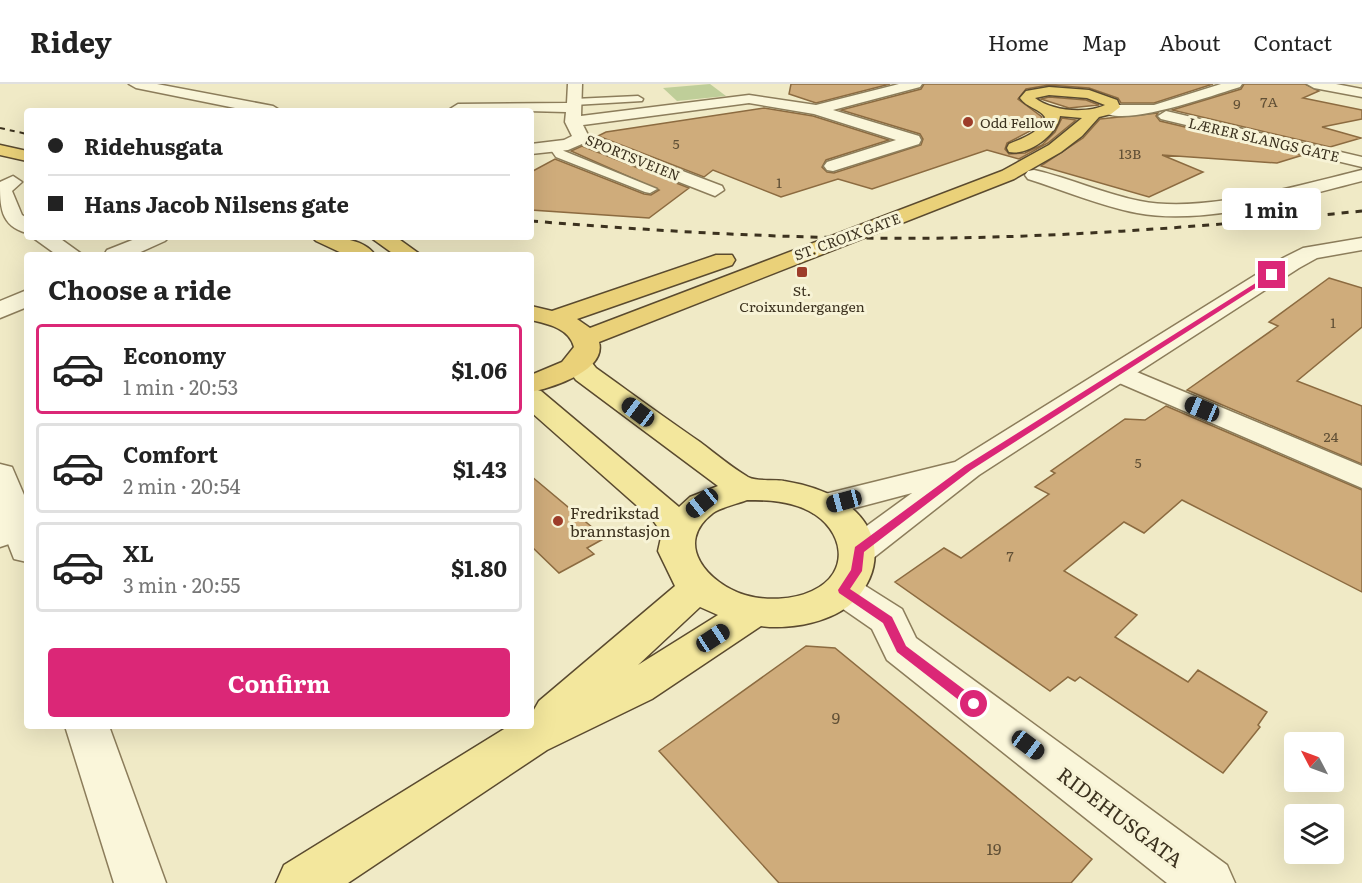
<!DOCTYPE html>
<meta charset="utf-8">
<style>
:root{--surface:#fff;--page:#f2f2f2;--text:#222;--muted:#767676;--line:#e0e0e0;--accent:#db2777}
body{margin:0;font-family:Literata,serif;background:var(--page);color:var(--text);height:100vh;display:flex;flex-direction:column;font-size:22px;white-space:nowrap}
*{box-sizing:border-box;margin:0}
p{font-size:20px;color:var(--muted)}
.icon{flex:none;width:33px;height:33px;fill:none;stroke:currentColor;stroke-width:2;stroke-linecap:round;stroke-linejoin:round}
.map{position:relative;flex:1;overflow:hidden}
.panel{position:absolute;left:24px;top:168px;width:510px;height:477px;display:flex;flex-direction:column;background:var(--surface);border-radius:6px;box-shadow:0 6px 24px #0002}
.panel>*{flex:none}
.banner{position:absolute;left:24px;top:24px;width:510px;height:132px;border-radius:6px;box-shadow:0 6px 24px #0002;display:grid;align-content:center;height:132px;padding:0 24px;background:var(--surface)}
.needle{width:39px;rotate:311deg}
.buttons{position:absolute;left:1284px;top:648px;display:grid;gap:12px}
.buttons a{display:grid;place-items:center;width:60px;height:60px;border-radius:6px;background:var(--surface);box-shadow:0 6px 24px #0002;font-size:30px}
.end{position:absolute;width:27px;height:27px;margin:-14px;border:8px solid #db2777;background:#fff;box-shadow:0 0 0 3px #fff}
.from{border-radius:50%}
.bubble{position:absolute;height:42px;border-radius:6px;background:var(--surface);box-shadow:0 6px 24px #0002;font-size:20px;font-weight:700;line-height:42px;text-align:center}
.car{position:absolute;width:18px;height:36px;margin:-18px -9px;border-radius:8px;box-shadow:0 0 4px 2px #0007;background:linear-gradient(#222 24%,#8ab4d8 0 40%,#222 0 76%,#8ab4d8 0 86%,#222 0)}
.banner b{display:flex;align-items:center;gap:21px;height:57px;font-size:22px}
.banner b+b{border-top:2px solid var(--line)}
.banner i{width:15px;height:15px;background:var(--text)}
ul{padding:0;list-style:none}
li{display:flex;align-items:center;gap:18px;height:90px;margin:0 12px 9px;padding:0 12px;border:3px solid var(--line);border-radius:6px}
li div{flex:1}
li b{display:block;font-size:22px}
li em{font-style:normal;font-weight:700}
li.on{border-color:var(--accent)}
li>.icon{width:54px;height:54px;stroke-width:1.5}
h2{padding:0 24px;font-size:27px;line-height:72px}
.action{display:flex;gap:12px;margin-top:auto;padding:12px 24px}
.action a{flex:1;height:69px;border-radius:6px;background:var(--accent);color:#fff;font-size:24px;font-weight:700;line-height:69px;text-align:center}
header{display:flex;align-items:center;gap:36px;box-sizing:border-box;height:84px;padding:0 30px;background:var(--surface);border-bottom:2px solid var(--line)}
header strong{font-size:28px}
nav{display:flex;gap:33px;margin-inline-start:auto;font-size:21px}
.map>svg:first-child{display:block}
</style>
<header>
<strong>Ridey</strong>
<nav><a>Home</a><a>Map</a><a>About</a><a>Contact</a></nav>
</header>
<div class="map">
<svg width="1362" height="799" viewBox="0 0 1362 799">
<rect width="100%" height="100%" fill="#f0eac6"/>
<path fill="#bfce99" d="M710,0L726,12L677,17L663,4Z"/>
<path fill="#cfac7b" stroke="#8c6b40" stroke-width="1.5" d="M791,0H890L816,19L789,10Z
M924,0H1213L1154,19H1121L1118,14L1089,4L1049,1L1026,5L1018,15L1042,33L1034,45L1007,59L1005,65L1009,70L1025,69L1042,61L1055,48L1062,34L1076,36L1048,59L1019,75L987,66L872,105L838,95L781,113L713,86L704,93L598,52L606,48L764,24L813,32L889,56L826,76L822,83L827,88L834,89L921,61L923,55L920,50L841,26L921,5Z
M1244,0H1305L1319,7L1303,14L1362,26V35L1322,43L1361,54L1330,63L1172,26L1241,5Z
M1049,13L1086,16L1099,21L1069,24L1041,15Z
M1158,29L1156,32L1160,37L1303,71L1277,79L1162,71L1203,88L1149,113L1041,82L1083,54L1100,35Z
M582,62L689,104L649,134L531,126V88L555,75L644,110L651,111L659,106L571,67Z
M1329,194L1362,204V243L1297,297L1362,322V380L1187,306L1278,242L1269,238Z
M1166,322L1362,406V508L1182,416L1144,449L1124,438L1064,487L1137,531L1115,553L1188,598L1198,586L1267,628L1258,641L1260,643L1223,689L1080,593L1075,597L1068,593L1050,607L895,498L944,464L961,474L1049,410L1035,403L1055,389L1051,387L1125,335L1145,336Z
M531,392L605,454L587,464L594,470L559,489L531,462Z
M806,562L835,564L1092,775L1071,799H779L659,667Z"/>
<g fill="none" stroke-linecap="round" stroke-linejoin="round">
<defs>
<path id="service" d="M638,12L643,15L642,17L574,21L569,18L574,15Z
M555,59L564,67L657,105L650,109L645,108L556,73L549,63Z"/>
<path id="minor" d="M129,0H157L273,22L281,27H250L136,4Z
M568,0H582L581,32L749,11L816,21L899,0H922L920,3L833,26L919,52L921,56L919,60L833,87L827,86L824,82L827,78L896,56L814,30L749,19L583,41L588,51L722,102L724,106L715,112L582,60L568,66L531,70V60L564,56L572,52L565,38L566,28L450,25L458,20L567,19Z
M1307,0H1336L1362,5V13L1314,4Z
M1166,27L1362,73V83L1161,35L1158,32Z
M1034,86C1070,94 1104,110 1140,117C1204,130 1299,101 1362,86V97C1295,114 1206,142 1137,129C1100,122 1063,106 1028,95L1025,91L1028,87Z
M13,92L22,98L12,107L22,131L27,134V149C0,142 0,122 0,98Z
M32,153H58L83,171H57Z
M140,153H169L165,157L134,171H104L107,166Z
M27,206V223L0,234V217Z
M1120,281L1362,382V404L1110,295L1106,289L1110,283Z
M0,380L12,383L27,418V478L14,475L0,439Z
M843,492L856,496L902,525L916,554L1227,781L1235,799H1167L887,576L872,545L830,516L824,506L830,496Z
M65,642H109L166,799H114Z"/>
<path id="tertiary" d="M1221,0H1242L1240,3C1216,10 1119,46 1101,26L1109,21H1154Z
M1362,154V166L1317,174L1299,184L979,391L872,475L859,478L846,475L841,466L846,457L912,409L825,432L813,429L808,421L813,413L955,378L1283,174L1303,164Z
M27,429V454L0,463V438Z"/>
<path id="primary" d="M578,272L588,274L596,284C631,309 665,334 700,358C716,370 731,383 748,393C757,398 774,395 784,397C821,403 867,420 874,462C877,482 869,501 855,516C834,538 791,546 761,542L652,615L547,666L348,799H276L284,781L509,642H531V631L539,617L675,502L658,467L662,449L652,435L531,328V304L541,307L679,423L690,413L718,402L576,296L564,280L568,274ZM747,416C768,416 790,417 809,427C844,445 852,489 812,507C793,516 765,517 745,511C709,500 672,460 713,429C722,423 737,420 747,416ZM700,523L718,531L638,581Z"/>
<path id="trunk" d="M1049,3L1089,6L1117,16L1120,23L1111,30L1099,33L1082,52L1061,68L1014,95L599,258C607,287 551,304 531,308V291L562,278L574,263C569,244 548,240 531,236V222L552,227L716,171H732L735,176L732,181L577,235L590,244L1002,87L1049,61L1082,34L1060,32C1057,51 1028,72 1009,68L1007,64L1009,60C1023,54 1040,49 1045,33C1039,24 1027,24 1020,14L1026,7ZM1049,11L1087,14L1105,21C1086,30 1051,27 1035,14Z
M0,61L27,67V77L0,71Z
M312,153C332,153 363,153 375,171H346L316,157Z
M370,153H396L421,171H395Z"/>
</defs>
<use href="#service" stroke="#8c7d5b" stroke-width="3"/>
<use href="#minor" stroke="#8c7d5b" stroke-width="3"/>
<use href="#tertiary" stroke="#8c7d5b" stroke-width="3"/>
<use href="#primary" stroke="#5a4a2f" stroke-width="3"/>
<use href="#trunk" stroke="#5a4a2f" stroke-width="3"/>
<use href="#service" fill="#faf6da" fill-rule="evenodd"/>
<use href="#minor" fill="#faf6da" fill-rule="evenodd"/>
<use href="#tertiary" fill="#faf6da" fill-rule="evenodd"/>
<use href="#primary" fill="#f3e79d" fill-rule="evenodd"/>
<use href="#trunk" fill="#ead179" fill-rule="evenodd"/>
<path stroke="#3c321f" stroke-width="2" stroke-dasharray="5 5" stroke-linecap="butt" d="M0,44L27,50"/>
<path stroke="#3c321f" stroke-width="3" stroke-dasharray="7 7" stroke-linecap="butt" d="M531,137C669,148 808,156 947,154C1086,152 1224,141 1362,127"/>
</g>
<path fill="#db2777" d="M1270,190L1276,191L971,386L864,468L862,487L850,505L892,533L906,562L978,616V624H969L897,568L883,539L839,509L838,506L851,486L855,463L965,382Z"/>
<g fill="#9d3c29" stroke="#f7f3d6" stroke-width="2">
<circle cx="968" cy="38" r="6"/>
<rect x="796" y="182" width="12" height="12" rx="3"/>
<circle cx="558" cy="437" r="6"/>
</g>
<g text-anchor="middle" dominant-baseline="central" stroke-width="6" stroke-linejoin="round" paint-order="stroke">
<g font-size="14" fill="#615036">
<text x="1269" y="17">7A</text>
<text x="1237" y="19">9</text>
<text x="676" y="59">5</text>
<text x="1130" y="69">13B</text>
<text x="779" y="98">1</text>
<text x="1333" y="238">1</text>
<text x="1331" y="352">24</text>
<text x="1138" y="378">5</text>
<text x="1010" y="471">7</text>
</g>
<g font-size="14" fill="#3c321f" stroke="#f7f3d6" text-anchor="start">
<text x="980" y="38">Odd Fellow</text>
<text x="802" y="206" text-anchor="middle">St.<tspan x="802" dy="16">Croixundergangen</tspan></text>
</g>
<g font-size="14" fill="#3c321f" stroke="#f7f3d6">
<text transform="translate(1264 55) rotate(13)">LÆRER SLANGS GATE</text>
<text transform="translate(633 73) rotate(22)">SPORTSVEIEN</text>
<text transform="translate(847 152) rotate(-20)">ST. CROIX GATE</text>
</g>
<g font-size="16" fill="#3c321f" stroke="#f7f3d6" text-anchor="start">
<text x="570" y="428">Fredrikstad<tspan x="570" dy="18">brannstasjon</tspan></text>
</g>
<g font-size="16" fill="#615036">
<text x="836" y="633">9</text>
<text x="994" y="764">19</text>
</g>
<g font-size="20" fill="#3c321f" stroke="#f7f3d6">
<text transform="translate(1121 732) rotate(37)">RIDEHUSGATA</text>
</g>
</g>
</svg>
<div class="buttons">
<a><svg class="needle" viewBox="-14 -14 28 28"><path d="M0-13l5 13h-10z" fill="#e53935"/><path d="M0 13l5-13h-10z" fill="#767676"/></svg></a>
<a><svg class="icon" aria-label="layers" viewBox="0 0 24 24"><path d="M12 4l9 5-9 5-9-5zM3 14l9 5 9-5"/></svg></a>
</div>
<i class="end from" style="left:974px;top:620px"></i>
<i class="end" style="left:1272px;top:191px"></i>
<div class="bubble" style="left:1222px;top:104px;width:99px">1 min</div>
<i class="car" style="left:1202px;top:325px;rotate:293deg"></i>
<i class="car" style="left:638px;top:328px;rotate:307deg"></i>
<i class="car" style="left:844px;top:417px;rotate:255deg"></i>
<i class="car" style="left:702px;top:419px;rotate:231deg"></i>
<i class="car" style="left:713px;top:554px;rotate:57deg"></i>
<i class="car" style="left:1028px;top:661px;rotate:127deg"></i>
<div class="banner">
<b><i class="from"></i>Ridehusgata</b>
<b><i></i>Hans Jacob Nilsens gate</b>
</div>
<section class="panel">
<h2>Choose a ride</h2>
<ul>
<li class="on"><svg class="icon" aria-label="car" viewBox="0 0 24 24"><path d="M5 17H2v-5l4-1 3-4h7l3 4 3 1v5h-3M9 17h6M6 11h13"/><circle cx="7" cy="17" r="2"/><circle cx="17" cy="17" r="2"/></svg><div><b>Economy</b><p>1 min · 20:53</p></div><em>$1.06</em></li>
<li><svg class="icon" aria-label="car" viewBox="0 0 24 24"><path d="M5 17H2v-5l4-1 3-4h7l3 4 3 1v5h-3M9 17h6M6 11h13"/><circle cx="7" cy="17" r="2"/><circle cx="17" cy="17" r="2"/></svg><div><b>Comfort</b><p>2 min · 20:54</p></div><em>$1.43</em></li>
<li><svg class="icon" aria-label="car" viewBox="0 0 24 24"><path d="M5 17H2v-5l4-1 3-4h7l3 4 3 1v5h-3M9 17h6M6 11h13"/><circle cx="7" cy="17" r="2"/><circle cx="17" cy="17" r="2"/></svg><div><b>XL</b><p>3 min · 20:55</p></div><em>$1.80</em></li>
</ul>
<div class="action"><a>Confirm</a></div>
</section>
</div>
